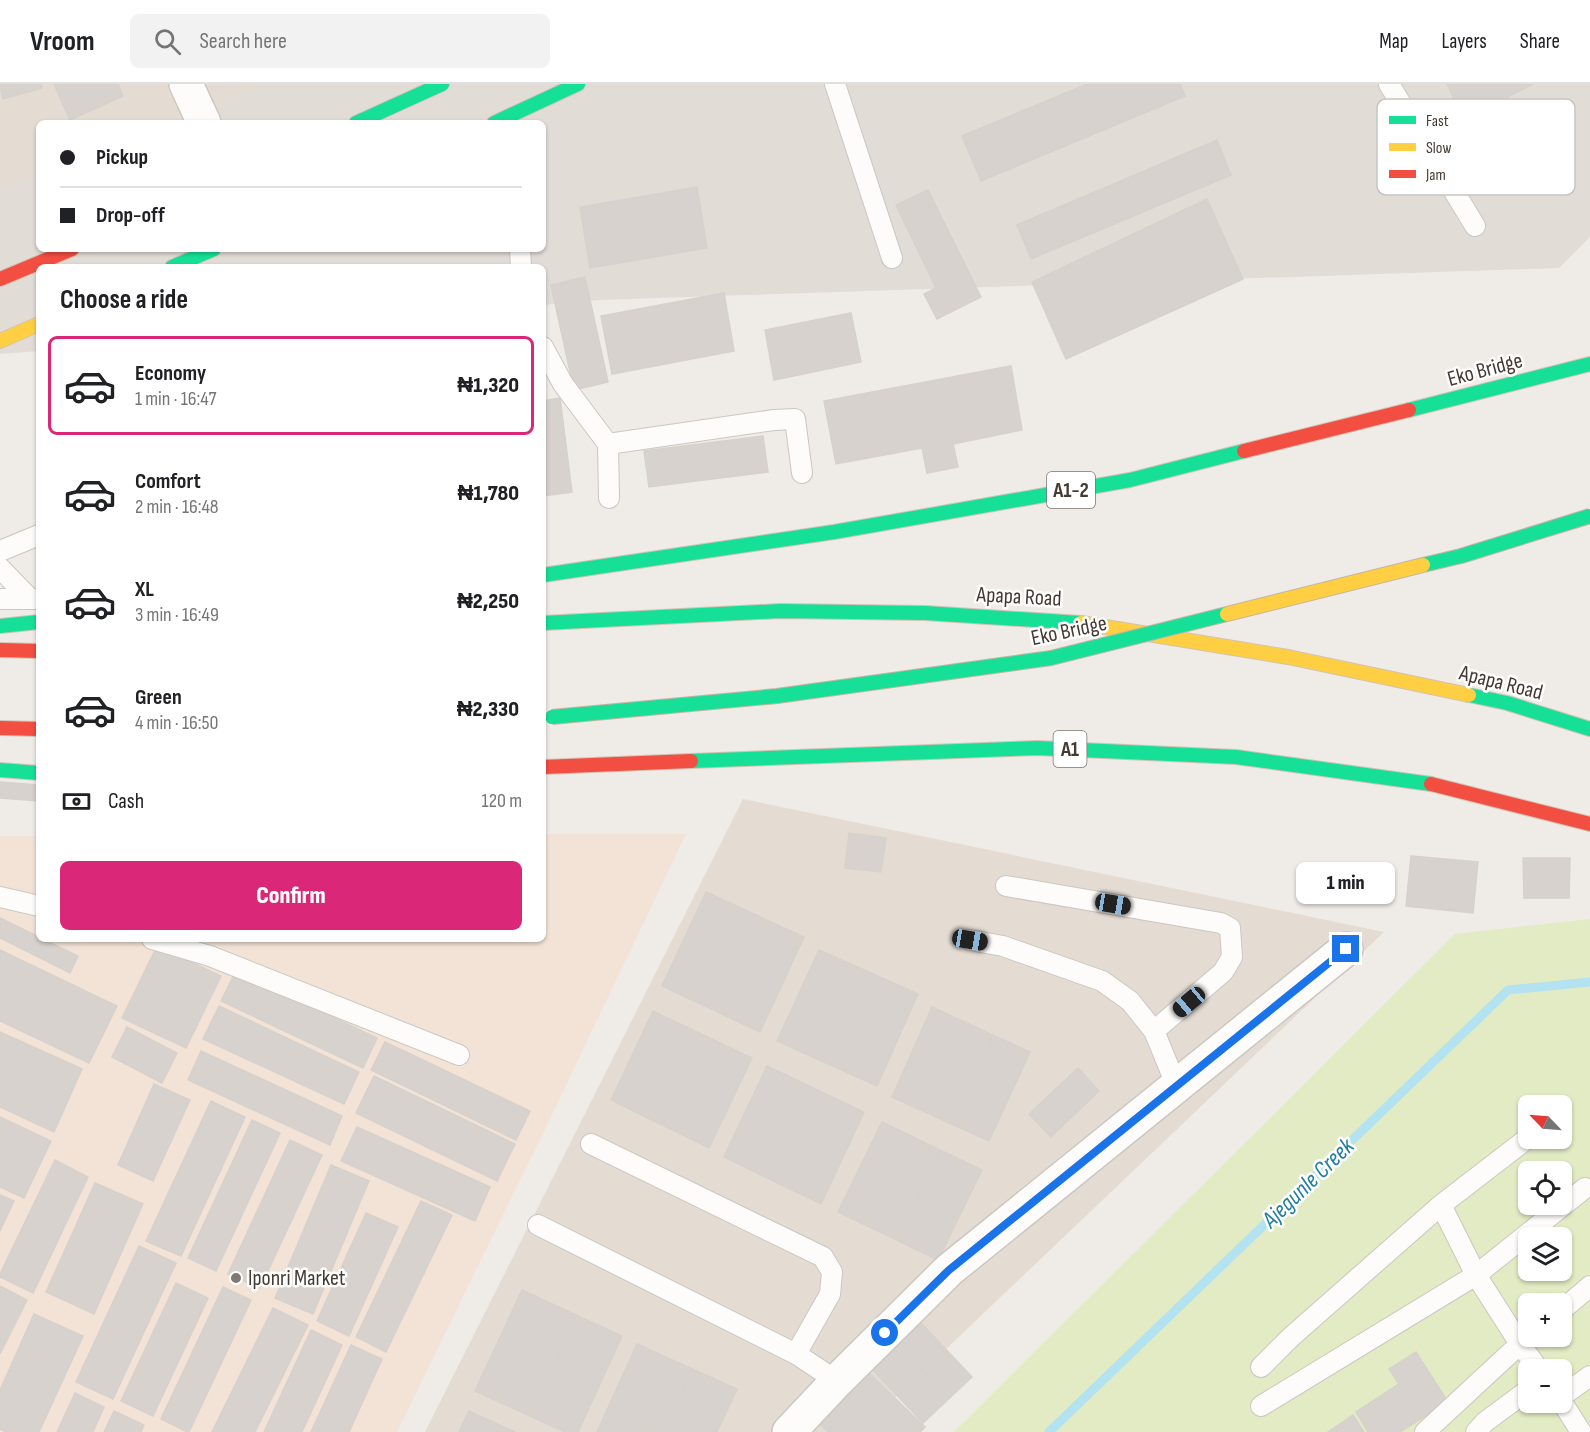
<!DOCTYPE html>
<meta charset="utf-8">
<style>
:root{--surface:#fff;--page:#f2f2f2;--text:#202124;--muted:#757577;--line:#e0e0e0;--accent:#db2777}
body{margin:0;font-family:"Sofia Sans Condensed",sans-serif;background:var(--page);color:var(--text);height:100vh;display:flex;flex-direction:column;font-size:22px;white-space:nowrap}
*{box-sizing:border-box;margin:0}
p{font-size:20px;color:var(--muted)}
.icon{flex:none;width:33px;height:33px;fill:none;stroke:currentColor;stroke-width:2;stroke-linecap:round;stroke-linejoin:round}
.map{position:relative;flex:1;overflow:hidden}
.drawer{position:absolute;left:36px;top:180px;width:510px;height:678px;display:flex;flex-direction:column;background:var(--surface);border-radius:9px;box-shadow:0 2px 4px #0004}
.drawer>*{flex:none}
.hud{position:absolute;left:36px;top:36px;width:510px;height:132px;border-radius:9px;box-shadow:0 2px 4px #0004;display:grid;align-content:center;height:132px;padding:0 24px;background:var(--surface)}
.needle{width:39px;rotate:295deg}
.controls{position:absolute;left:1518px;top:1011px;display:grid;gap:12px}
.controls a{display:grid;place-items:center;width:54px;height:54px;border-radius:9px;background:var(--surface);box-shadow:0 2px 4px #0004;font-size:30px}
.end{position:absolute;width:27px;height:27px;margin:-14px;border:8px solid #1a73e8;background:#fff;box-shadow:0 0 0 3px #fff}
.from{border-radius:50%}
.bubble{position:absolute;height:42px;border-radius:9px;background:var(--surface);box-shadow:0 2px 4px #0004;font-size:20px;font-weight:800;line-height:42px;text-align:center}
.car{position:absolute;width:18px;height:36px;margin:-18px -9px;border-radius:8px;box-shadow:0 0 4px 2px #0007;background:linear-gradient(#222 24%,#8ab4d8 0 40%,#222 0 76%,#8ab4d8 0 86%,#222 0)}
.hud b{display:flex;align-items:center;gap:21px;height:57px;font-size:22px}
.hud b+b{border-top:2px solid var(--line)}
.hud i{width:15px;height:15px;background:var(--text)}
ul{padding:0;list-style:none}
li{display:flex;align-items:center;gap:18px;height:99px;margin:0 12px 9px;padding:0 12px;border:3px solid transparent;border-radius:9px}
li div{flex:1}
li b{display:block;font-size:22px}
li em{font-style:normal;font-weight:800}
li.selected{border-color:var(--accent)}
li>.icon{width:54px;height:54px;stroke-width:1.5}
h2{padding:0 24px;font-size:27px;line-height:72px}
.pay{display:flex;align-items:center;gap:15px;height:66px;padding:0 24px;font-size:22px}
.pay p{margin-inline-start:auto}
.button{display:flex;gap:12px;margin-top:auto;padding:12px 24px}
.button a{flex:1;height:69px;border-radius:9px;background:var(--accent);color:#fff;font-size:24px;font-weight:800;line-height:69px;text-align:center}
header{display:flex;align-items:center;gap:36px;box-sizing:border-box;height:84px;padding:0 30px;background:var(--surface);border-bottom:2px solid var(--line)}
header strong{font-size:28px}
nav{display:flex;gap:33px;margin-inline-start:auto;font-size:21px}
.search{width:420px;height:54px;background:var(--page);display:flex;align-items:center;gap:15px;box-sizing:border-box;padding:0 21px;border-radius:9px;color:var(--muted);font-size:22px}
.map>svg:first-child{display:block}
</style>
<header>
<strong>Vroom</strong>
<div class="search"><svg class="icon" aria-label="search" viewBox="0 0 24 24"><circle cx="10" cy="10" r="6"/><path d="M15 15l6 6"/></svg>Search here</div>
<nav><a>Map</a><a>Layers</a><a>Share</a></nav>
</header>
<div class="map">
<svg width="1590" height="1348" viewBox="0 0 1590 1348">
<rect width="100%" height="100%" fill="#efebe6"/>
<path fill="#e4dcd3" d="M0,0H371L283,39H39V147L0,164Z
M743,715L1384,848L859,1348H425Z"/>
<path fill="#f3e3d7" d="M543,750H686L547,1041L397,1348H0V752H39V855H543Z"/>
<path fill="#e2dcd7" d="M265,0H1590V153L1559,184L599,216L543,221V183H39V267L0,270V105L39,89V165H543V39H166Z"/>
<path fill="#e2ebc3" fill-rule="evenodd" d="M1590,835V1348H954L1455,850ZM1528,1022H1562V1054H1528ZM1528,1088H1562V1120H1528ZM1528,1154H1562V1186H1528ZM1528,1220H1562V1252H1528ZM1528,1286H1562V1318H1528Z"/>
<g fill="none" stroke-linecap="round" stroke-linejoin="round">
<path stroke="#b3e2f0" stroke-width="9" d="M1049,1348L1508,906L1590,898"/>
</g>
<path fill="#d7d2cd" stroke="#d7d1cc" stroke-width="1.5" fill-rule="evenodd" d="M0,0H41L42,4L3,15Z
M54,0H118L123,12L70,36Z
M1087,0H1180L1185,12L981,97L962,52Z
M1447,0H1533L1464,35Z
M1217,56L1231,91L1031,175L1017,141Z
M697,103L707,164L590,184L580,123Z
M928,106L981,213L937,235L924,210L936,204L896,121Z
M1207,115L1243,195L1066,275L1032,198Z
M585,193L608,298L574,306L551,201Z
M724,209L734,267L612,290L601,232Z
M851,229L861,278L774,296L765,246Z
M1011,282L1022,346L953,360L958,383L927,389L922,364L836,380L824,317Z
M560,314L572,408L543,412V317Z
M763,352L768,388L649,403L644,367Z
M0,698L39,701V717L0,714Z
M849,749L886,754L881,788L845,784Z
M1411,772L1478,778L1473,829L1406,822Z
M1523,774H1570L1569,814H1524Z
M706,808L804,853L760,948L662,902Z
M0,834L39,853V855H43L78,872L70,889L0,854Z
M157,862L221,892L186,964L122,934Z
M0,866L117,922L89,979L0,937Z
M819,866L918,910L877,1002L777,957Z
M236,887L377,954L363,984L221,917Z
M219,922L359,988L344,1020L203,955Z
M932,923L1030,968L989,1057L892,1013ZM972,948L993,957L958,1034L938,1025Z
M653,927L752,974L709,1064L611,1016Z
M127,943L177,969L162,999L112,973Z
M0,948L82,985L54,1048L0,1023Z
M972,948L993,957L958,1034L938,1025Z
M385,958L530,1027L516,1056L371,986Z
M201,967L342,1032L330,1061L188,996Z
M767,982L864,1028L821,1120L724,1073Z
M1078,984L1099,1007L1051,1053L1029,1030Z
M374,992L515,1060L497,1097L356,1029Z
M154,1000L190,1016L153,1097L118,1081Z
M211,1017L245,1033L181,1172L146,1157Z
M0,1033L51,1057L24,1114L0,1103Z
M252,1036L280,1049L216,1187L188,1174Z
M882,1038L982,1086L938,1176L838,1128ZM919,1061L938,1069L901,1152L882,1144Z
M357,1043L490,1103L475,1137L341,1077Z
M290,1056L322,1071L260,1204L228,1190Z
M919,1061L938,1069L901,1152L882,1144Z
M55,1076L88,1093L33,1209L0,1193V1190Z
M331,1081L369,1097L313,1230L275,1214Z
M95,1099L143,1120L94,1230L46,1208Z
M0,1111L14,1117L0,1147Z
M421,1117L452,1131L386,1268L356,1253Z
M366,1129L398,1143L349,1252L317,1237Z
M139,1162L176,1179L113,1315L76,1298Z
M176,1199L208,1214L153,1332L121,1317Z
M0,1202L27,1216L0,1270Z
M223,1203L251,1216L189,1348H187L161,1335Z
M522,1206L622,1252L578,1348H565L475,1307ZM552,1232L573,1242L535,1326L514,1316Z
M273,1224L308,1241L255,1348H212Z
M34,1230L83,1252L39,1348H6L0,1345V1306Z
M552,1232L573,1242L535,1326L514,1316Z
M921,1239L972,1293L923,1339L872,1285ZM936,1259L949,1273L929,1293L916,1280Z
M311,1246L342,1261L302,1348H264Z
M936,1259L949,1273L929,1293L916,1280Z
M637,1260L737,1305L717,1348H664L687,1297L670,1289L643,1348H597Z
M351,1261L382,1275L349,1348H311Z
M1416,1268L1448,1318L1400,1348H1368L1356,1328L1399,1300L1389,1285Z
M670,1289L687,1297L664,1348H643Z
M869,1289L925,1343L920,1348H883L897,1332L877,1314L849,1345L852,1348H828L820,1340Z
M75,1309L104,1323L93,1348H57Z
M877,1314L897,1332L883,1348H852L849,1345Z
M114,1327L144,1341L141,1348H104Z
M469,1327L515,1348H459Z
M1353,1331L1364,1348H1328Z"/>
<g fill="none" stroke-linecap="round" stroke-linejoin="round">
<defs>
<path id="lane" d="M835,0L892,174
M1389,0L1475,142
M520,165L521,183
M543,263L563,300L608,360L774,336L795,335L802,389
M608,360L609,414
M0,467L39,451
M0,484L30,515
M0,515H36
M1006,802L1221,839L1230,844L1232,873L1223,888L1154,947
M0,813L39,822
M152,855L210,872L459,971
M970,856L1003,862L1102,897L1130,917L1154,947L1177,1003
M591,1060L823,1173L832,1188L830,1210L796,1270
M1441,1121L1528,1054
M538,1141L796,1270L837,1297
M1562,1226L1590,1202
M1529,1252L1520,1260L1476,1191L1585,1104
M1562,1312L1590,1292
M1562,1318L1581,1348
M1261,1322L1476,1191L1441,1121L1291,1253L1261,1283
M1425,1348L1520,1260L1539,1286
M1476,1348L1485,1338L1528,1306"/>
<path id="street" d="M186,0L204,39
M789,1348L837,1297L949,1186L1346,865"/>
<path id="fast" d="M356,39L442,0
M494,39L578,0
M172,183L214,165
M1409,326L1590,280
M543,491L834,448L1130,396L1244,367
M543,539L780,527L925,529L1081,539
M0,542L39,538
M1469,611L1507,619L1590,645
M691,677L1037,664L1236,673L1431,700
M0,686L39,689"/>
<path id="slow" d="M0,257L39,240
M1081,539L1288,573L1469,611"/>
<path id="jam" d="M0,195L72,165
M1244,367L1409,326
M0,566L39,567
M0,644L39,645
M543,683L691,677
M1431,700L1590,740"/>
</defs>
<use href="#lane" stroke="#cbc7c2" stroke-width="22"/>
<use href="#street" stroke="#cbc7c2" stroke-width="36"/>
<use href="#fast" stroke="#d3c3b2" stroke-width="16"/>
<use href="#slow" stroke="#d3c3b2" stroke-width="16"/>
<use href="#jam" stroke="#d3c3b2" stroke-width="16"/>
<use href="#lane" stroke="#fdfcfb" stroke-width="20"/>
<use href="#street" stroke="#fdfcfb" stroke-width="33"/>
<use href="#fast" stroke="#16e098" stroke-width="14"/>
<use href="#slow" stroke="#ffcf43" stroke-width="14"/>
<use href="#jam" stroke="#f24e42" stroke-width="14"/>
<defs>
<path id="fast-bridge" d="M1423,481L1461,472L1590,432
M552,633L777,612L1051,574L1227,530"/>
<path id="slow-bridge" d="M1227,530L1423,481"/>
</defs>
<use href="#fast-bridge" stroke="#c9b39f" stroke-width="16" stroke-linecap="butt"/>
<use href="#slow-bridge" stroke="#c9b39f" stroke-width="16" stroke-linecap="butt"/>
<use href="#fast-bridge" stroke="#16e098" stroke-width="14"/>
<use href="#slow-bridge" stroke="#ffcf43" stroke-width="14"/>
</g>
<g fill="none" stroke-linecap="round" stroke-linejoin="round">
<path stroke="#1a73e8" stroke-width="8" d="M885,1249L949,1186L1346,865"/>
</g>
<circle fill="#807871" stroke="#fff" stroke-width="2" cx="236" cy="1194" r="6"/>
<g text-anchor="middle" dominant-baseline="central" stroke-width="5" stroke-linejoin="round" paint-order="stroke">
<g fill="#fff" stroke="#7d7570" stroke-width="1.5">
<rect x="1047" y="388" width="48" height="36" rx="4.5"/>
<rect x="1053.5" y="647" width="33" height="36" rx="4.5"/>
</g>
<g font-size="21" font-weight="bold" fill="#453a32">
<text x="1071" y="406">A1-2</text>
<text x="1070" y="665">A1</text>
</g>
<g font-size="22" fill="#453a32" stroke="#fff">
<text transform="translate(1485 286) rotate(-15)">Eko Bridge</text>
<text transform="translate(1019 513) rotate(3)">Apapa Road</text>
<text transform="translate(1069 547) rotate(-12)">Eko Bridge</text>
<text transform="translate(1501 599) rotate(14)">Apapa Road</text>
</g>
<g font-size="22" fill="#453a32" stroke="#fff" text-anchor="start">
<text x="248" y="1194">Iponri Market</text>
</g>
<g font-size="24" font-style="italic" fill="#217e9f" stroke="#fff">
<text transform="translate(1308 1099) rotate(-44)">Ajegunle Creek</text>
</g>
</g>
<rect x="1377" y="15" width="198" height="96" rx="9" fill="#fff" stroke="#c7c4c2" stroke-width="1.5"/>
<rect x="1389" y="32" width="27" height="8" fill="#16e098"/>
<rect x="1389" y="59" width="27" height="8" fill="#ffcf43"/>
<rect x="1389" y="86" width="27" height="8" fill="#f24e42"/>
<g font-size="16" fill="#453a32">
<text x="1426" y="42">Fast</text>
<text x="1426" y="69">Slow</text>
<text x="1426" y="96">Jam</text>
</g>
</svg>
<div class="controls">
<a><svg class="needle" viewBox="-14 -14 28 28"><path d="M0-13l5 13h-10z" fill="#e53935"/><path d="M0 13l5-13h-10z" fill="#757577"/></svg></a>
<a><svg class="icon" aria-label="locate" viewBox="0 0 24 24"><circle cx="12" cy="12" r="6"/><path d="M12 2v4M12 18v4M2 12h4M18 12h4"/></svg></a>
<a><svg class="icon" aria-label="layers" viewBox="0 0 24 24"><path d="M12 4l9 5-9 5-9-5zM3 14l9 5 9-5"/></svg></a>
<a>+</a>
<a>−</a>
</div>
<i class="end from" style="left:885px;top:1249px"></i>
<i class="end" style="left:1346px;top:865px"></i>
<div class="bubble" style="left:1296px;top:778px;width:99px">1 min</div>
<i class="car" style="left:1113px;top:820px;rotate:100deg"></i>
<i class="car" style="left:970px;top:856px;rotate:100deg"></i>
<i class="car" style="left:1189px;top:918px;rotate:230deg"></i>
<div class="hud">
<b><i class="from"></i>Pickup</b>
<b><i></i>Drop-off</b>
</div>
<section class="drawer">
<h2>Choose a ride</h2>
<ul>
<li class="selected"><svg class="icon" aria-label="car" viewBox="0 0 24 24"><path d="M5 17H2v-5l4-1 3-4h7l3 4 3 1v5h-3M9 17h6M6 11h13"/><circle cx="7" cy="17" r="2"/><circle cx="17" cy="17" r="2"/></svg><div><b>Economy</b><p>1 min · 16:47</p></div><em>₦1,320</em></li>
<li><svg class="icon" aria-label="car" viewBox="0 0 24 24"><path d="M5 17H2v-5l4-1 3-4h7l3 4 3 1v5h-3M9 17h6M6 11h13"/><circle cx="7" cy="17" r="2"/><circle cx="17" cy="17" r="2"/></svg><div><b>Comfort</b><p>2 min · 16:48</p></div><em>₦1,780</em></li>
<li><svg class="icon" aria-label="car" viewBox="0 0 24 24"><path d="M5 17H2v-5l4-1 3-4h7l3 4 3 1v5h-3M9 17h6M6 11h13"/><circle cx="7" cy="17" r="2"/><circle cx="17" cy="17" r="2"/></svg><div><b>XL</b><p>3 min · 16:49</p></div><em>₦2,250</em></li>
<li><svg class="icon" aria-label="car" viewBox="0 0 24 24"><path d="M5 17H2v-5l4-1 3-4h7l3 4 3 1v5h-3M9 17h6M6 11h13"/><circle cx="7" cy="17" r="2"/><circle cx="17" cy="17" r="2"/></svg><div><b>Green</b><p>4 min · 16:50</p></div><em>₦2,330</em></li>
</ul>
<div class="pay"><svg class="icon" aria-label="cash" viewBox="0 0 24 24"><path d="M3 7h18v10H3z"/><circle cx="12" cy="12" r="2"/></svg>Cash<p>120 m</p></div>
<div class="button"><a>Confirm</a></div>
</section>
</div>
